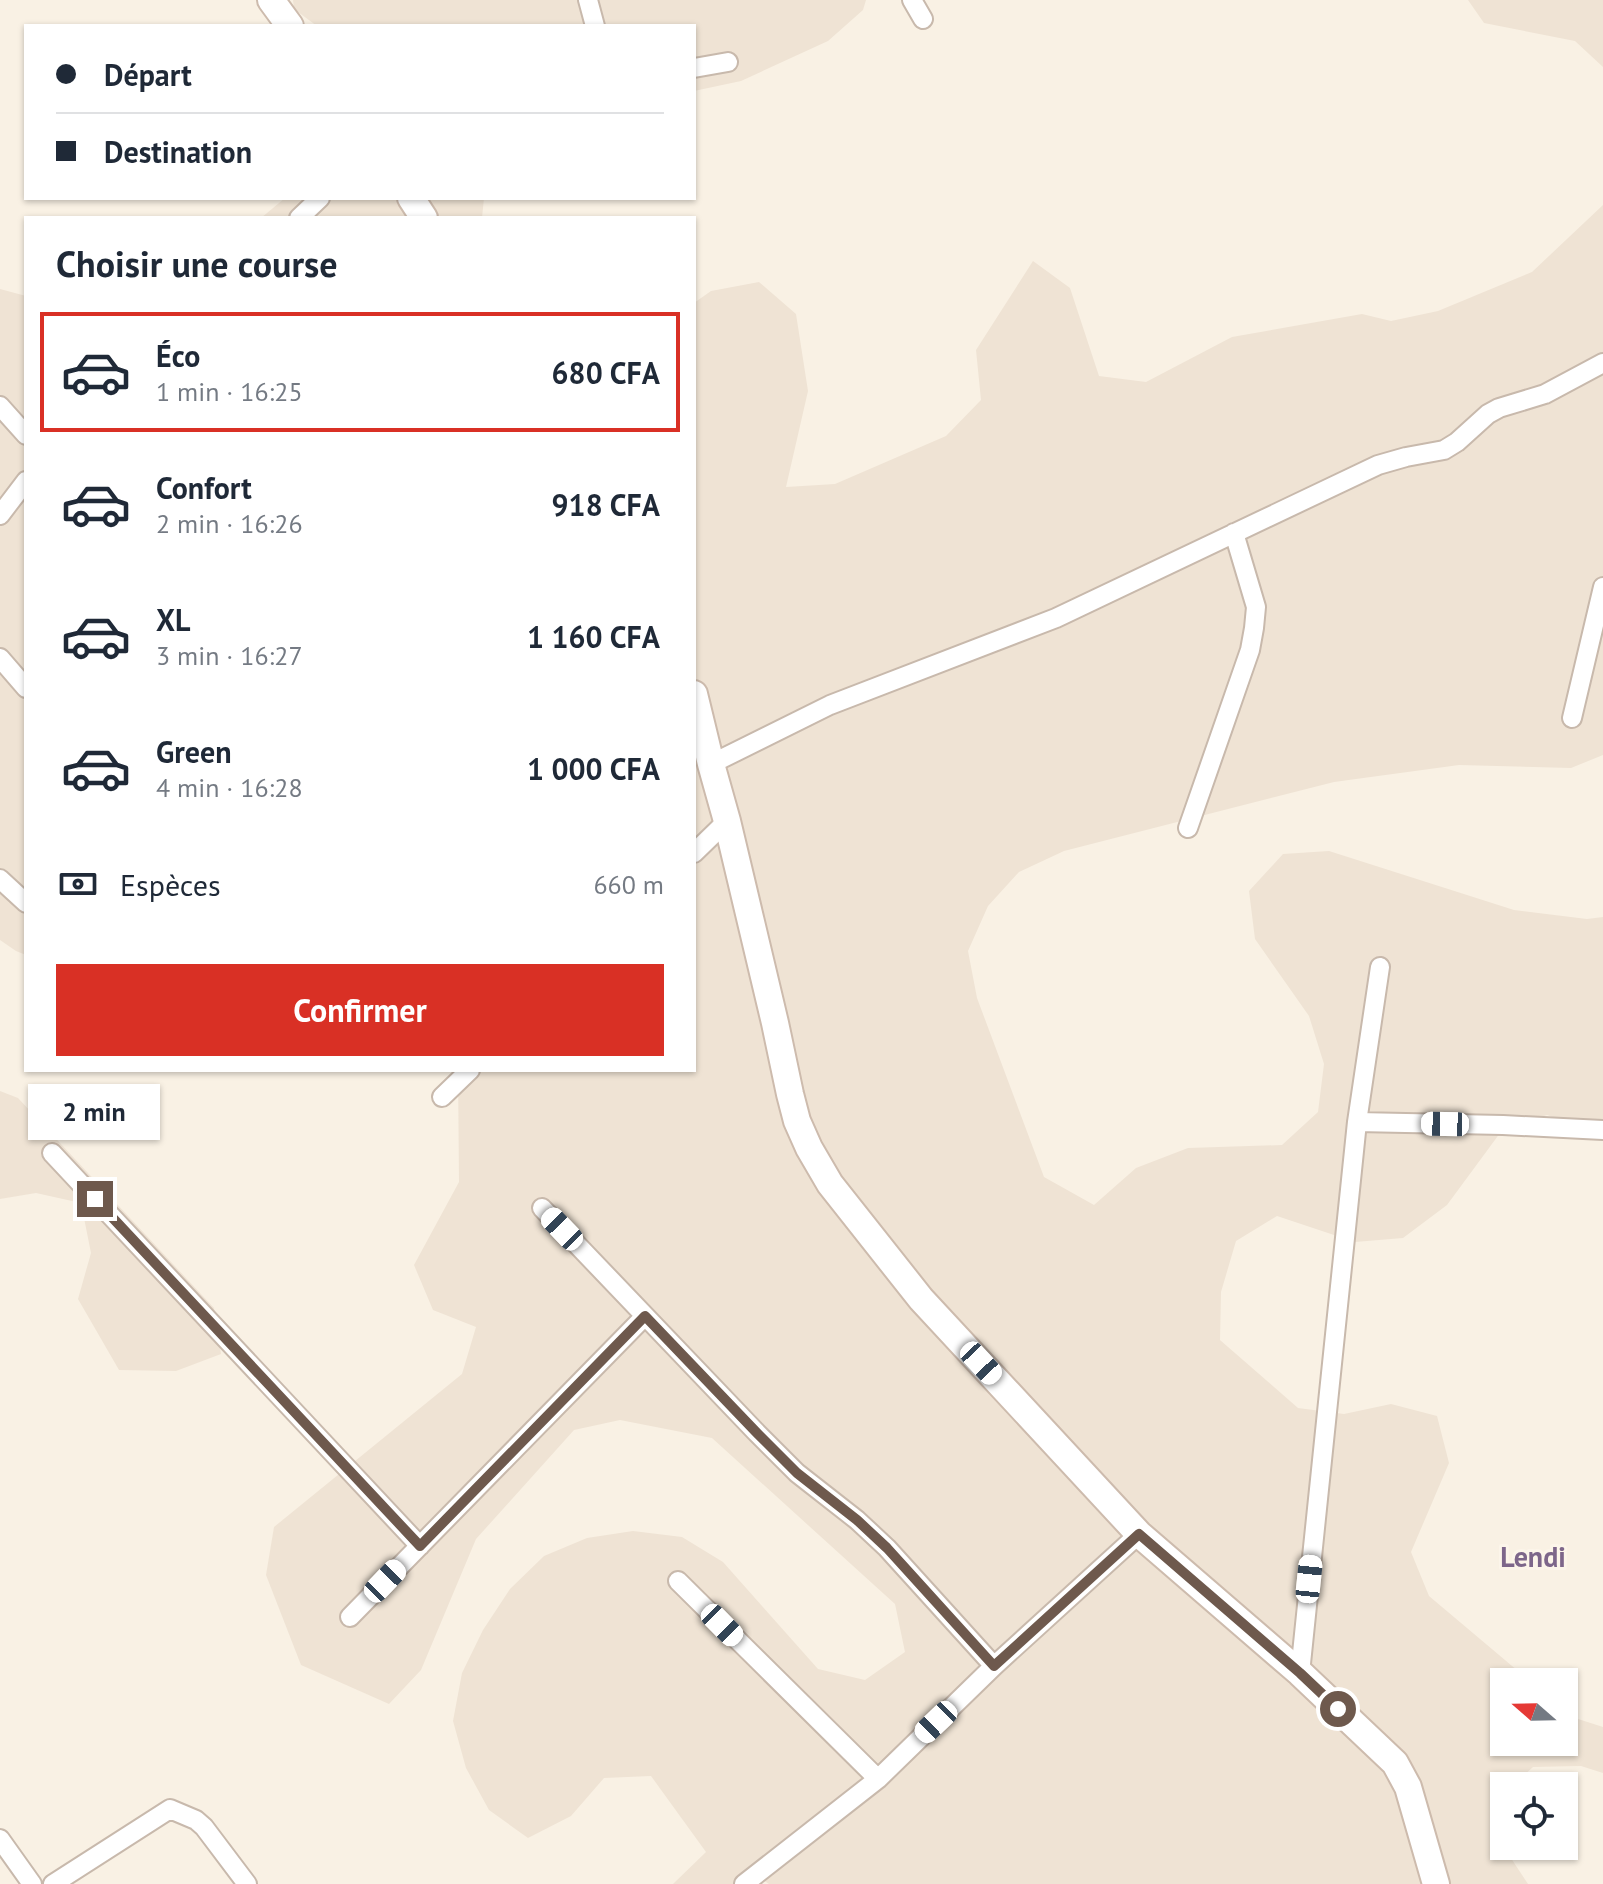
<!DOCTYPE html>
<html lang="fr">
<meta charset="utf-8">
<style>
:root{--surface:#fff;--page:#f6f6f7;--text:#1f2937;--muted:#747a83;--line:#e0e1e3;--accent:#d93025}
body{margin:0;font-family:"PT Sans",sans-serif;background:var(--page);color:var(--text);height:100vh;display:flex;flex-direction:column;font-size:30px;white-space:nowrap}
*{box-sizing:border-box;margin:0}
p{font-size:26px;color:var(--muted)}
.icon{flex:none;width:44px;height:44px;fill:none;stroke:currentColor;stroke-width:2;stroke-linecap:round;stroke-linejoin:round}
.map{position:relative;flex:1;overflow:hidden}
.panel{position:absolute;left:24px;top:216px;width:672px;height:856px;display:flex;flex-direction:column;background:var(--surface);border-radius:0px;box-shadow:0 2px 6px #0004}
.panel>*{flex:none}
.guide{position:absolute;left:24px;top:24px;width:672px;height:176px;border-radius:0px;box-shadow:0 2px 6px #0004;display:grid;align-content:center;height:176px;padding:0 32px;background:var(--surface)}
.needle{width:52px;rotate:290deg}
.controls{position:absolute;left:1490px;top:1668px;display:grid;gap:16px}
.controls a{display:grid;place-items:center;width:88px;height:88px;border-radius:0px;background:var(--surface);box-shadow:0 2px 6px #0004;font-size:40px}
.end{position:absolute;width:36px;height:36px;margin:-18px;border:10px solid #6e594d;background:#fff;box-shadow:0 0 0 4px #fff}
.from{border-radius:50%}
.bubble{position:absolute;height:56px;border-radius:0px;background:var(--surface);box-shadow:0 2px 6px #0004;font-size:26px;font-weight:800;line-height:56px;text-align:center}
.car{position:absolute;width:24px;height:48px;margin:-24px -12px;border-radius:10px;box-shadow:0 0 6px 2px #0007;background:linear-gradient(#fff 24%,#345 0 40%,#fff 0 76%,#345 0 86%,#fff 0)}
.guide b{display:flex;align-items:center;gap:28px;height:76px;font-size:30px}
.guide b+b{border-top:2px solid var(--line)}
.guide i{width:20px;height:20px;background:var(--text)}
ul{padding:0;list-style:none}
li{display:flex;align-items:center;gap:24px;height:120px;margin:0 16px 12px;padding:0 16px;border:4px solid transparent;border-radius:0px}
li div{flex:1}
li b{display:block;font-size:30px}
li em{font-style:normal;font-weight:800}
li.current{border-color:var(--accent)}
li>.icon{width:72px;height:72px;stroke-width:1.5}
h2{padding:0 32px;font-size:36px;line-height:96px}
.pay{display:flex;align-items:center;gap:20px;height:88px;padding:0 32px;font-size:30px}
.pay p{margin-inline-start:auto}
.button{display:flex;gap:16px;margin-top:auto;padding:16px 32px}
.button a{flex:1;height:92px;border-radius:0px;background:var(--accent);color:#fff;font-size:32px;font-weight:800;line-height:92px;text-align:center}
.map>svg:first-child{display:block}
</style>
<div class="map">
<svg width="1603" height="1884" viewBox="0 0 1603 1884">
<rect width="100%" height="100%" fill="#f9f1e4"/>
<path fill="#efe3d4" d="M293,0H866L863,10L828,41L741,81L694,91V26H317L294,9Z
M1468,0H1603V67L1575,41L1484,23Z
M285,198H484L482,218H261Z
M1603,205V755L1571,768L1459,765L1334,782L1064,851L1019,872L988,906L968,951L977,998L1044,1177L1094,1205L1136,1168L1188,1148L1282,1145L1318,1112L1324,1064L1309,1016L1255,939L1249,891L1283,854L1329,851L1514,910L1587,919L1603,917V1134L1547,1115L1503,1129L1447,1205L1403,1238L1355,1242L1277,1216L1236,1241L1221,1292L1220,1340L1298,1408L1344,1414L1391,1404L1437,1416L1449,1463L1411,1552L1429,1596L1531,1682H1504V1742H1564V1709L1575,1718L1603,1727V1773L1581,1766L1533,1767L1512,1786H1504V1793L1498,1799L1503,1846L1528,1884H769L750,1871L734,1884H673L706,1852L651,1776L604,1778L571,1816L528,1838L489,1810L466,1768L453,1721L462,1673L483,1630L510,1589L544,1556L587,1538L633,1531L682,1537L723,1562L818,1669L865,1680L905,1652L895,1604L712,1438L620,1420L574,1430L476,1539L421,1670L389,1704L301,1665L266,1575L274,1527L462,1374L476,1327L433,1310L414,1265L459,1182L458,1070H694V303L711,291L759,282L796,314L808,391L786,487L835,484L946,436L981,400L976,350L1033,261L1070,288L1099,376L1146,382L1232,337L1362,314L1391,321L1438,311L1532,272Z
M0,289L26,296V955L16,951L0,940Z
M0,1091L18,1098L214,1308L221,1354L176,1371L119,1370L78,1299L91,1253L81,1203L36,1193L0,1199Z"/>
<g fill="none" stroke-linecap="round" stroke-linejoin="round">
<defs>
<path id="street" d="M588,0L595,26
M912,0L923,19
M694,68L728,62
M299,218L320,198
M0,406L26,435
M0,515L26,481
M0,658L26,688
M1572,718L1603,587
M711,764L830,705L1056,618L1378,465L1406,457L1444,450L1457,442L1488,414L1499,408L1545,394L1603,363
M1188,828L1250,650L1254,628L1256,607L1234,533
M694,853L727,821
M0,879L26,903
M442,1097L470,1070
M1357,1122L1503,1125L1603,1130
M52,1153L420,1546
M542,1208L757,1433L797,1473L857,1520L887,1548L994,1666
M678,1581L878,1779
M350,1617L645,1316
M1300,1673L1357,1122L1380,967
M0,1839L32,1884
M53,1884L170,1809L196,1820L204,1827L247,1884
M744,1884L878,1779L994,1666L1139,1534"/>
<path id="secondary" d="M271,0L290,26
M411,198L424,218
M694,694L711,764L727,821L775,1023L790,1094L797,1121L809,1148L830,1184L921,1299L1139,1534L1300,1673L1395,1763L1408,1787L1436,1884"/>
</defs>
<use href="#street" stroke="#c8b9ac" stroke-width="22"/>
<use href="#secondary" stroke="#cdbbad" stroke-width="30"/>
<use href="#street" stroke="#fff" stroke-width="18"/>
<use href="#secondary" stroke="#fff" stroke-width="26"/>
</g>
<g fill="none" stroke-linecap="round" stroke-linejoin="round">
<path stroke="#6e594d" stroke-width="10" d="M95,1199L420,1546L645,1316L757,1433L797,1473L857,1520L887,1548L994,1666L1139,1534L1300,1673L1338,1709"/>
</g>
<g text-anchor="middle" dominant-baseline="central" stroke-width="6" stroke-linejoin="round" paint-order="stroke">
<g font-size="28" font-weight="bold" fill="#7d668a" stroke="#fcf5ea">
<text x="1533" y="1556">Lendi</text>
</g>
</g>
</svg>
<div class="controls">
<a><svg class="needle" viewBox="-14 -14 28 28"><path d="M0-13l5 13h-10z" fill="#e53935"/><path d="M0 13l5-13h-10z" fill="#747a83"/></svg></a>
<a><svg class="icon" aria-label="locate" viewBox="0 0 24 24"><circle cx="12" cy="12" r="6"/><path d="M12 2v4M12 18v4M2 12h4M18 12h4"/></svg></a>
</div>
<i class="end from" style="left:1338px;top:1709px"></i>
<i class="end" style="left:95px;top:1199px"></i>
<div class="bubble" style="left:28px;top:1084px;width:132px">2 min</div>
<i class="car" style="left:1445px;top:1124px;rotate:271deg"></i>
<i class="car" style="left:562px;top:1229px;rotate:316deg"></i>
<i class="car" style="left:981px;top:1363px;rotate:137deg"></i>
<i class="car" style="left:1309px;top:1579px;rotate:6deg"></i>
<i class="car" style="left:385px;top:1581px;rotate:44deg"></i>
<i class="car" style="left:722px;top:1625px;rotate:135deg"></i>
<i class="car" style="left:936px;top:1722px;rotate:226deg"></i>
<div class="guide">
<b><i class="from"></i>Départ</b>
<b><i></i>Destination</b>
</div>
<section class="panel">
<h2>Choisir une course</h2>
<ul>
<li class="current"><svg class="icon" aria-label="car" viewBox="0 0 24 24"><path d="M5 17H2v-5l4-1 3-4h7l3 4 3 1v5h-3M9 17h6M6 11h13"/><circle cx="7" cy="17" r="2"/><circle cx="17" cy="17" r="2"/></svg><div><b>Éco</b><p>1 min · 16:25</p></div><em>680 CFA</em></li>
<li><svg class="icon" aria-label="car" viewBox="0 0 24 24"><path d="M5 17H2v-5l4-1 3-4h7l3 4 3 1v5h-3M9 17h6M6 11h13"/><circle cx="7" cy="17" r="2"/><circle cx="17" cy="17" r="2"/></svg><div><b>Confort</b><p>2 min · 16:26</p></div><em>918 CFA</em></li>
<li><svg class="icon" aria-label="car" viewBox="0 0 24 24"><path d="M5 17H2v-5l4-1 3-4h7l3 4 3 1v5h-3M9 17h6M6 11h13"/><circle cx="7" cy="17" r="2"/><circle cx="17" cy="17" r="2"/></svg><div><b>XL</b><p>3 min · 16:27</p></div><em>1 160 CFA</em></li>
<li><svg class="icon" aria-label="car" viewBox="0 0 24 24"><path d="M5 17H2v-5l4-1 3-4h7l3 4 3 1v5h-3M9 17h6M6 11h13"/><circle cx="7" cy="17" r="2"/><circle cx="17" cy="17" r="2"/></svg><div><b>Green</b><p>4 min · 16:28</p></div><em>1 000 CFA</em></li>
</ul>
<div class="pay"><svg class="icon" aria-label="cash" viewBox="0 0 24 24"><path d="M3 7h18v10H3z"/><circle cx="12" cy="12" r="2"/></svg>Espèces<p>660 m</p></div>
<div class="button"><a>Confirmer</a></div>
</section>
</div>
